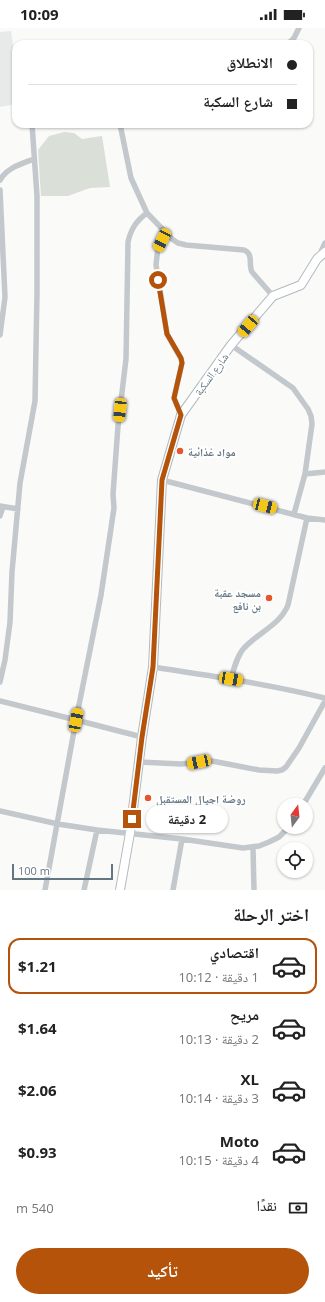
<!DOCTYPE html>
<html lang="ar">
<meta charset="utf-8">
<style>
:root{--surface:#fff;--page:#f6f6f6;--text:#222;--muted:#767676;--line:#e0e0e0;--accent:#b45309}
body{margin:0;font-family:"Open Sans","Noto Naskh Arabic",sans-serif;background:var(--page);color:var(--text);direction:rtl;height:100vh;display:flex;flex-direction:column;font-size:15px;white-space:nowrap}
*{box-sizing:border-box;margin:0}
p{font-size:13px;color:var(--muted)}
.icon{flex:none;width:22px;height:22px;fill:none;stroke:currentColor;stroke-width:2;stroke-linecap:round;stroke-linejoin:round}
.map{position:relative;height:862px;overflow:hidden;direction:ltr}
.drawer{display:flex;flex-direction:column;background:var(--surface);flex:1}
.drawer>*{flex:none}
.hud{position:absolute;left:12px;top:12px;width:301px;height:88px;border-radius:12px;box-shadow:0 1px 3px #0004;direction:rtl;display:grid;align-content:center;height:88px;padding:0 16px;background:var(--surface)}
.needle{width:26px;rotate:15deg}
.tools{position:absolute;left:277px;top:770px;display:grid;gap:8px}
.tools a{display:grid;place-items:center;width:36px;height:36px;border-radius:50%;background:var(--surface);box-shadow:0 1px 3px #0004;font-size:20px}
.scale{position:absolute;left:12px;bottom:10px;width:101px;box-sizing:border-box;padding-left:4px;border:2px solid #657683;border-top:0;font-size:11px;line-height:14px;white-space:nowrap;color:#657683;-webkit-text-stroke:3px #fff;paint-order:stroke}
.end{position:absolute;width:18px;height:18px;margin:-9px;border:5px solid #b45309;background:#fff;box-shadow:0 0 0 2px #fff}
.from{border-radius:50%}
.bubble{position:absolute;height:28px;border-radius:14px;background:var(--surface);box-shadow:0 1px 3px #0004;font-size:13px;font-weight:700;line-height:28px;text-align:center;direction:rtl}
.car{position:absolute;width:12px;height:24px;margin:-12px -6px;border-radius:5px;box-shadow:0 0 3px 1px #0007;background:linear-gradient(#f5c518 24%,#345 0 40%,#f5c518 0 76%,#345 0 86%,#f5c518 0)}
.hud b{display:flex;align-items:center;gap:14px;height:38px;font-size:15px}
.hud b+b{border-top:1px solid var(--line)}
.hud i{width:10px;height:10px;background:var(--text)}
ul{padding:0;list-style:none}
li{display:flex;align-items:center;gap:12px;height:56px;margin:0 8px 6px;padding:0 8px;border:2px solid transparent;border-radius:12px}
li div{flex:1}
li b{display:block;font-size:15px}
li em{font-style:normal;font-weight:700}
li.current{border-color:var(--accent)}
li>.icon{width:36px;height:36px;stroke-width:1.5}
h2{padding:0 16px;font-size:18px;line-height:48px}
.pay{display:flex;align-items:center;gap:10px;height:44px;padding:0 16px;font-size:15px}
.pay p{margin-inline-start:auto}
.action{display:flex;gap:8px;margin-top:auto;padding:8px 16px}
.action a{flex:1;height:46px;border-radius:24px;background:var(--accent);color:#fff;font-size:16px;font-weight:700;line-height:46px;text-align:center}
.status{display:flex;justify-content:space-between;align-items:center;height:28px;padding:0 20px;background:var(--surface);direction:ltr}
.status svg{height:11px;fill:currentColor}
.map>svg:first-child{display:block}
</style>
<div class="status"><b>10:09</b><svg viewBox="0 0 49 12"><path d="M0 12V9h3v3zM5 12V6h3v6zM10 12V3h3v9zM15 12V0h3v12zM26 1h20v11H26zM47 4h2v5h-2z"/></svg></div>
<div class="map">
<svg width="325" height="862" viewBox="0 0 325 862">
<rect width="100%" height="100%" fill="#fafaf8"/>
<path fill="#e8e9e9" d="M11,3L16,37V76L0,79V4Z"/>
<path fill="#dadfd7" d="M64,104L74,105L82,111L102,108L110,159L90,160L68,168H41L38,122L49,108Z"/>
<g fill="none" stroke-linecap="round" stroke-linejoin="round">
<defs>
<path id="secondary" d="M120,862L130,805L142,709L153,639L162,452L181,387L231,317L273,268L301,257L317,231L325,224"/>
</defs>
<use href="#secondary" stroke="#b3babf" stroke-width="10"/>
<path stroke="#c3c8cc" stroke-width="5.5" d="M288,16L294,10L299,0
M120,96L131,150L147,185L172,211L178,215L186,217L244,222C254,226 248,236 252,244L273,268
M0,152C7,140 21,136 34,131
M0,162L5,269L0,307
M166,204L158,219L156,237L167,306L181,331L182,335L174,370L181,387
M319,228L325,215
M231,317L293,360L308,381L311,388L312,396L305,446L294,486
M305,446L325,444
M162,452L307,490L325,492
M0,478L18,481
M0,488L3,479
M153,639C211,648 268,656 325,670
M231,651C234,640 237,628 244,620C259,604 280,597 288,577L307,490
M0,654L5,632L10,594L12,544L20,455L35,373L37,265V168L32,96
M0,673L76,692L45,862
M142,709L76,692L101,567L114,480L113,466L118,398L126,331L128,214C131,201 136,193 147,185
M139,734L181,736L212,733L259,742L277,743L282,742L286,739L299,720L325,673
M303,777L325,740
M0,783L58,796L97,802L182,811L243,820L259,818L269,814L279,809L289,799
M253,819L254,862
M84,862L97,802
M173,862L182,811"/>
<use href="#secondary" stroke="#fff" stroke-width="8"/>
</g>
<g fill="none" stroke-linecap="round" stroke-linejoin="round">
<path stroke="#b45309" stroke-width="5" d="M132,791L142,709L153,639L162,452L181,387L174,370L182,335L181,330L167,306L158,252"/>
</g>
<g fill="#e4572e" stroke="#fff" stroke-width="1.5">
<circle cx="180" cy="423" r="4"/>
<circle cx="269" cy="570" r="4"/>
<circle cx="148" cy="770" r="4"/>
</g>
<g text-anchor="middle" dominant-baseline="central" stroke-width="4" stroke-linejoin="round" paint-order="stroke">
<g font-size="11" fill="#657683" stroke="#fff">
<text transform="translate(211 346) rotate(-54)">شارع السكبة</text>
</g>
<g font-size="11" font-weight="bold" fill="#657683" stroke="#fff" text-anchor="start">
<text x="188" y="423">مواد غذائية</text>
<text x="261" y="564" text-anchor="end">مسجد عقبة<tspan x="261" dy="13">بن نافع</tspan></text>
<text x="156" y="770">روضة اجيال المستقبل</text>
</g>
</g>
</svg>
<div class="tools">
<a><svg class="needle" viewBox="-14 -14 28 28"><path d="M0-13l5 13h-10z" fill="#e53935"/><path d="M0 13l5-13h-10z" fill="#767676"/></svg></a>
<a><svg class="icon" aria-label="locate" viewBox="0 0 24 24"><circle cx="12" cy="12" r="6"/><path d="M12 2v4M12 18v4M2 12h4M18 12h4"/></svg></a>
</div>
<div class="scale">100 m</div>
<i class="end from" style="left:158px;top:252px"></i>
<i class="end" style="left:132px;top:791px"></i>
<div class="bubble" style="left:146px;top:777px;width:82px">2 دقيقة</div>
<i class="car" style="left:162px;top:212px;rotate:206deg"></i>
<i class="car" style="left:248px;top:298px;rotate:220deg"></i>
<i class="car" style="left:120px;top:382px;rotate:186deg"></i>
<i class="car" style="left:265px;top:478px;rotate:104deg"></i>
<i class="car" style="left:231px;top:651px;rotate:100deg"></i>
<i class="car" style="left:76px;top:692px;rotate:11deg"></i>
<i class="car" style="left:199px;top:734px;rotate:258deg"></i>
<div class="hud">
<b><i class="from"></i>الانطلاق</b>
<b><i></i>شارع السكبة</b>
</div>
</div>
<section class="drawer">
<h2>اختر الرحلة</h2>
<ul>
<li class="current"><svg class="icon" aria-label="car" viewBox="0 0 24 24"><path d="M5 17H2v-5l4-1 3-4h7l3 4 3 1v5h-3M9 17h6M6 11h13"/><circle cx="7" cy="17" r="2"/><circle cx="17" cy="17" r="2"/></svg><div><b>اقتصادي</b><p>1 دقيقة · 10:12</p></div><em>$1.21</em></li>
<li><svg class="icon" aria-label="car" viewBox="0 0 24 24"><path d="M5 17H2v-5l4-1 3-4h7l3 4 3 1v5h-3M9 17h6M6 11h13"/><circle cx="7" cy="17" r="2"/><circle cx="17" cy="17" r="2"/></svg><div><b>مريح</b><p>2 دقيقة · 10:13</p></div><em>$1.64</em></li>
<li><svg class="icon" aria-label="car" viewBox="0 0 24 24"><path d="M5 17H2v-5l4-1 3-4h7l3 4 3 1v5h-3M9 17h6M6 11h13"/><circle cx="7" cy="17" r="2"/><circle cx="17" cy="17" r="2"/></svg><div><b>XL</b><p>3 دقيقة · 10:14</p></div><em>$2.06</em></li>
<li><svg class="icon" aria-label="car" viewBox="0 0 24 24"><path d="M5 17H2v-5l4-1 3-4h7l3 4 3 1v5h-3M9 17h6M6 11h13"/><circle cx="7" cy="17" r="2"/><circle cx="17" cy="17" r="2"/></svg><div><b>Moto</b><p>4 دقيقة · 10:15</p></div><em>$0.93</em></li>
</ul>
<div class="pay"><svg class="icon" aria-label="cash" viewBox="0 0 24 24"><path d="M3 7h18v10H3z"/><circle cx="12" cy="12" r="2"/></svg>نقدًا<p>540 m</p></div>
<div class="action"><a>تأكيد</a></div>
</section>
